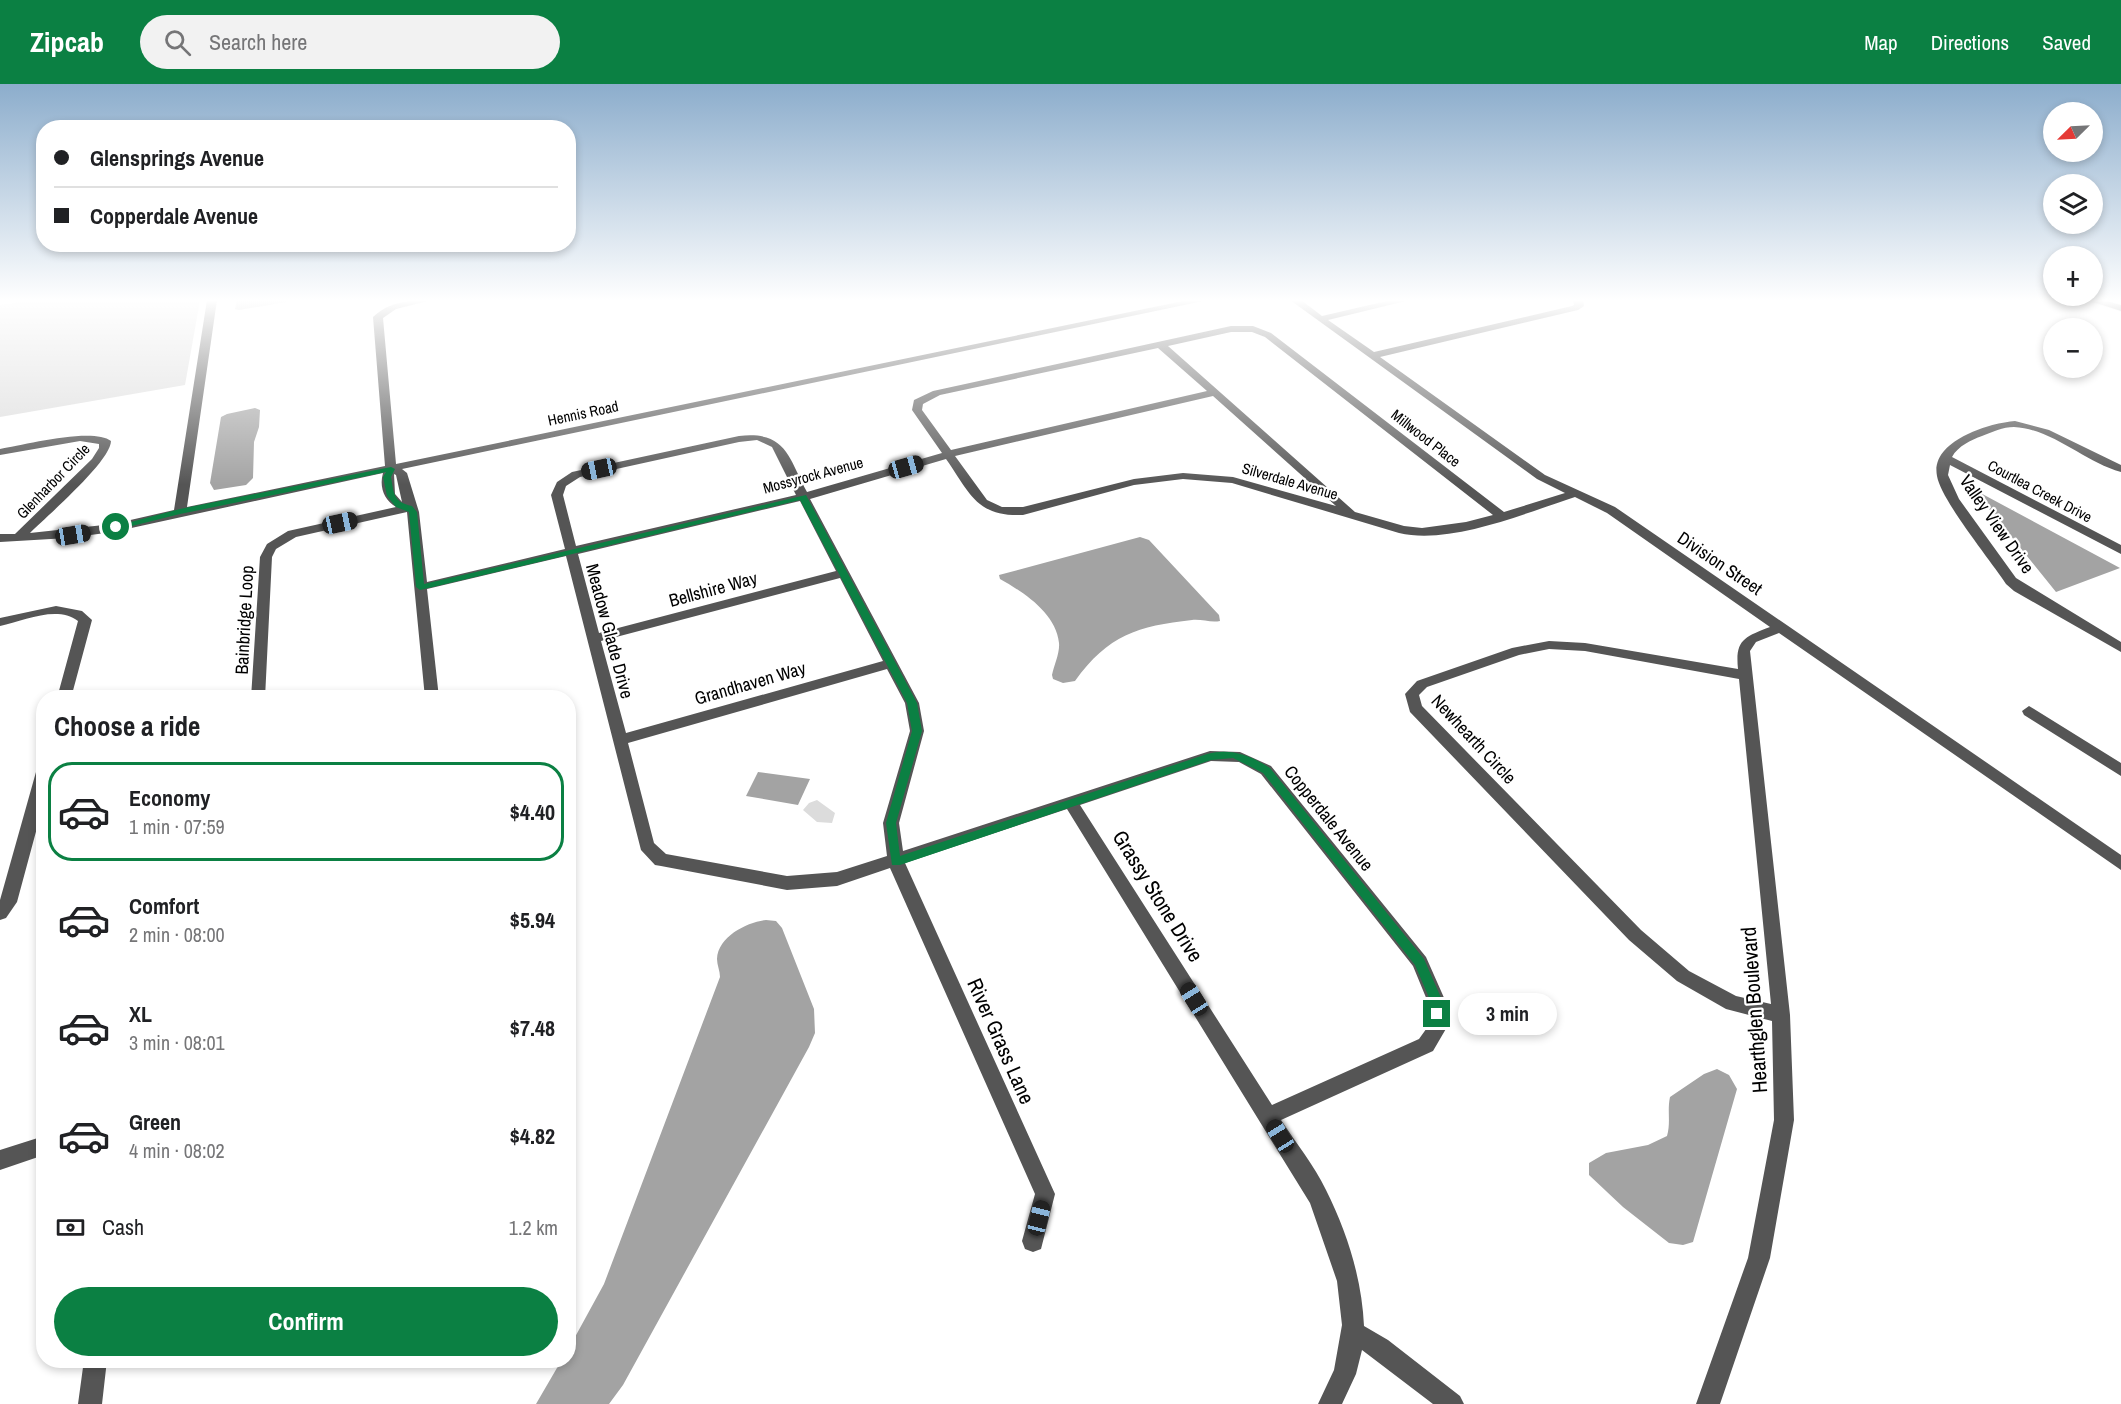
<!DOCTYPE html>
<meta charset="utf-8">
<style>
:root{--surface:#fff;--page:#f2f2f2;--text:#202124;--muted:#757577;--line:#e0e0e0;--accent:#0b8043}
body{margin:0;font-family:"Archivo Narrow",sans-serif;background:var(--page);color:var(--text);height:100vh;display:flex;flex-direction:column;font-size:22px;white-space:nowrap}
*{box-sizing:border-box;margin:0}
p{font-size:20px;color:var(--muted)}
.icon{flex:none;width:33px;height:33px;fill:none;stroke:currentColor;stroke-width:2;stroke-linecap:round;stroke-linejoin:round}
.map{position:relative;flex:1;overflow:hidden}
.details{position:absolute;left:36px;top:606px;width:540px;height:678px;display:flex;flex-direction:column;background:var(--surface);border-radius:24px;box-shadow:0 3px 9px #0003}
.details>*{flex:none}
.banner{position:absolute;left:36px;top:36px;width:540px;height:132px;border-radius:24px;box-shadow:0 3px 9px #0003;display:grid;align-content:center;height:132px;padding:0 18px;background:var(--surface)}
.needle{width:39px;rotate:246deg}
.buttons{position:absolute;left:2043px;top:18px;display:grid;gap:12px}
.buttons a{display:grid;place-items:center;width:60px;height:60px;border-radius:50%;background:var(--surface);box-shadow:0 3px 9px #0003;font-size:30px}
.end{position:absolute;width:27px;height:27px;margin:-14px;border:8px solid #0b8043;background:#fff;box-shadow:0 0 0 3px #fff}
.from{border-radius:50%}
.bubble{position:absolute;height:42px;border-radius:21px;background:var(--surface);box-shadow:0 3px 9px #0003;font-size:20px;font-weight:800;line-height:42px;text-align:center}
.car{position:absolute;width:18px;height:36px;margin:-18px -9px;border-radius:8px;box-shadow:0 0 4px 2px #0007;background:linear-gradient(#222 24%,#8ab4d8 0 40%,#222 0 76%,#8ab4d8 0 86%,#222 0)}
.banner b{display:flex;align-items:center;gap:21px;height:57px;font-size:22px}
.banner b+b{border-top:2px solid var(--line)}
.banner i{width:15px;height:15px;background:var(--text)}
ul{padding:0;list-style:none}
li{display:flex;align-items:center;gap:18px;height:99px;margin:0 12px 9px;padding:0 6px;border:3px solid transparent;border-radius:24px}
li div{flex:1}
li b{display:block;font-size:22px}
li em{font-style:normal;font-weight:800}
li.selected{border-color:var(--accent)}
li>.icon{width:54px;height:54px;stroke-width:1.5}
h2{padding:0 18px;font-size:27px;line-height:72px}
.pay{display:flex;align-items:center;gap:15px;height:66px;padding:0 18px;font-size:22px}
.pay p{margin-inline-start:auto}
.action{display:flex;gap:12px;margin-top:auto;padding:12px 18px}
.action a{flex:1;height:69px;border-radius:36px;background:var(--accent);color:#fff;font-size:24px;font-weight:800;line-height:69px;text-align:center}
header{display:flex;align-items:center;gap:36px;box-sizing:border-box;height:84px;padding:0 30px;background:var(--accent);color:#fff}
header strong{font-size:28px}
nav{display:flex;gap:33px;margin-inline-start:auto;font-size:21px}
.search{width:420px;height:54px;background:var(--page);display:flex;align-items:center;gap:15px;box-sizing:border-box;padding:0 21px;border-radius:33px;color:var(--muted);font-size:22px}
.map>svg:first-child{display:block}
</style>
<header>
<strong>Zipcab</strong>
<div class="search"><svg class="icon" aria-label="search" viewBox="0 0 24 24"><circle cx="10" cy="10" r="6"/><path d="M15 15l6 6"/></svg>Search here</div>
<nav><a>Map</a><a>Directions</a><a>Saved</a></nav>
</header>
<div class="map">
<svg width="2121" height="1320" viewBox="0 0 2121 1320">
<rect width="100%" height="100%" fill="#fff"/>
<path fill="#dcdcdc" d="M33,216H200L185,301L0,333V221Z
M817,716L835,729L832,739L817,738L803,726L809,719Z"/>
<path fill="#a3a3a3" d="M237,216H298L239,226L235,225Z
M255,324L260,326L259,343L254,358L253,394L246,401L214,406L210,399L221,333L227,330Z
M1973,405L2120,484L2056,508Z
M1140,453L1149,456L1219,531L1220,537C1211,539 1202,535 1192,536C1138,542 1108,551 1075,597L1063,599L1053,595L1052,591C1054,581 1060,569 1059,559C1056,529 1023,508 1000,495L999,491Z
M758,688L810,695L798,721L746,712Z
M766,836L776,837L782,844L814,925L815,949L809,963L623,1301L609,1320H536L561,1277L568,1276L569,1264L604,1200L720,893C720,887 717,881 717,875C718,852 748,838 766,836Z
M1717,985L1729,991L1737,1005L1693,1158L1683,1161L1669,1159L1623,1123L1589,1091V1079L1606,1069L1648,1061L1667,1052C1671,1038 1667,1027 1670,1013L1704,990Z"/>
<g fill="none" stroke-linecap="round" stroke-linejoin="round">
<defs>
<path id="major" d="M2087,216H2103L2121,221V227Z"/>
</defs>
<use href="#major" stroke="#dbdbdb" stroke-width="1"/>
<path fill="#555" fill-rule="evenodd" d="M207,216H217L187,423L385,382L373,233C390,217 411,216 432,216L396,225L383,234L396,380L1188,216H1208L402,385L407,389L419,428L427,498L565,465L551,411L557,398L572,388L739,352C786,347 788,372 807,408L942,369L912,326L914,316L933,307L1231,242H1253L1271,249L1504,428L1565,409L1537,395L1290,216H1301L1322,232L1391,216H1410L1328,236L1374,268L1572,222L1574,221L1573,216H1583L1584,222L1578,226L1380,273L1545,391L1615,423L2121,771V786L1779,549L1756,558L1750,567L1790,931L1794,1036L1770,1174L1720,1320H1696L1748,1174L1774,1036L1772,937L1726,925L1677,897L1629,856L1410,628L1405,610L1417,597L1512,564L1549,557L1585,559L1738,585C1735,556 1744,553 1770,543L1607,429L1575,413C1525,429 1451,461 1399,449L1232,399L1183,395L1134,401L1023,431C976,433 970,409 946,375L810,415L919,619L924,647L899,739L903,767L1210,667L1240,668L1271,682L1426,873L1445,916L1447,943L1433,967L1281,1036C1296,1059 1314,1081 1326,1106C1347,1148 1362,1195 1364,1242L1388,1256L1460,1312L1464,1320H1433L1362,1266L1356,1290L1342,1320H1318L1334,1286L1342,1241L1337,1197L1310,1119L1067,725L905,779L1055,1110L1041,1165L1033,1168L1025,1165L1022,1157L1035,1110L890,784L837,802L787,806L661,782L655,781L641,766L566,472L427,505L439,614H425L407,428L296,453L276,465L272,473L265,614H251L260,473L267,460L288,447L396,423C384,416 379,403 383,389L113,448L68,454L0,458V450H15L92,375L99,364V360L80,357L0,371V365C23,361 93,343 111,357C111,377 47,432 30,449L113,440L174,426ZM1231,248H1252L1265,253L1493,431L1466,438L1422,444L1404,442L1355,428L1168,262ZM1158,264L1207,307L951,366L922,326L923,320L940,311ZM1213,312L1336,422L1233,393L1183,389L1134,395L1023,423H1002L987,416L955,372ZM757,356L772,363L796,411L576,462L563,411L566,402L580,393L739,358ZM394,390L396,391L402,418L395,410ZM800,417L836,487L599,549L578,470ZM840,494L883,577L626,649L601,557ZM1549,565L1585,567L1739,595L1771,920L1736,912L1689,887L1641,846L1422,622L1419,611L1427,603L1519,571ZM887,585L905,619L910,647L883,739L887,772L837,788L787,792L666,770L654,759L628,659ZM1211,677L1239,678L1261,690L1413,882L1427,916L1429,941L1419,955L1272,1021L1080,721Z
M2015,337L2049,346L2121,381V388C2084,378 2053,345 2014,343C2003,343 1992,348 1982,352C1971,356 1958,362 1952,373L2121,461V470L1950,381L1948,391L1959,415L2016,494L2121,558V568L2014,507L2006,500C1991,477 1941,416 1937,392C1930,357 1989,339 2015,337Z
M56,522L82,527L92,536L71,614H57L78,537C57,521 23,537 0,542V534Z
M2029,622L2121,679V692L2024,631L2022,627Z
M44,683V718L17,818L6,834L0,836V816L36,688Z
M44,1052V1071L0,1086V1066Z
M84,1276H107L102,1320H78Z"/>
<use href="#major" fill="#000" fill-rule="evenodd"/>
</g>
<linearGradient id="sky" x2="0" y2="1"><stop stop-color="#8cadcc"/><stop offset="0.54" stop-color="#fff"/><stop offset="1" stop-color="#fff" stop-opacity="0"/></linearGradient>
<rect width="2121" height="401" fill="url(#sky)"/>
<path fill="#0b8043" d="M391,383L395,385L391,393C394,410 393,418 412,422L417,428L424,500L806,411L917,619L922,647L896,739L900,772L1207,670C1231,664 1249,671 1270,684L1424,875L1442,916L1441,934H1433L1430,916L1415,881L1263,689L1233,674L1211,676L900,781H892L886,739L912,647L907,619L800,416L420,506L416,503L409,428L396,423L387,412L383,393L386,388L180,430L116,446L112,443L180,425Z"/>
<g text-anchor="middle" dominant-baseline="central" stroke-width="4.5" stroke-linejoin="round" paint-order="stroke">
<g font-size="15" fill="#000" stroke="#fff">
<text transform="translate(583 329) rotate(-12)">Hennis Road</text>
<text transform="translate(1426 354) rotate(38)">Millwood Place</text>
<text transform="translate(813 391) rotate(-15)">Mossyrock Avenue</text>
<text transform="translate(53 397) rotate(-46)">Glenharbor Circle</text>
<text transform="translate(1290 397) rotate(16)">Silverdale Avenue</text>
<text transform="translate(2040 407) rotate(28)">Courtlea Creek Drive</text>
</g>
<g font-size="18" fill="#000" stroke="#fff">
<text transform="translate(1997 440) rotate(55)">Valley View Drive</text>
<text transform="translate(1720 479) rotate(34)">Division Street</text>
<text transform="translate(713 505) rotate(-15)">Bellshire Way</text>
<text transform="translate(244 536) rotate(-87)">Bainbridge Loop</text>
<text transform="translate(610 547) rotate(75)">Meadow Glade Drive</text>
<text transform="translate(750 599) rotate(-16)">Grandhaven Way</text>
<text transform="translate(1474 655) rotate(47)">Newhearth Circle</text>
<text transform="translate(1329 734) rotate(51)">Copperdale Avenue</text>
</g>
<g font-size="21" fill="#000" stroke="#fff">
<text transform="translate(1158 812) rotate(58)">Grassy Stone Drive</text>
<text transform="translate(1754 926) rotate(-94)">Hearthglen Boulevard</text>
<text transform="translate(1001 957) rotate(66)">River Grass Lane</text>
</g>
</g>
</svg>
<div class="buttons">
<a><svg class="needle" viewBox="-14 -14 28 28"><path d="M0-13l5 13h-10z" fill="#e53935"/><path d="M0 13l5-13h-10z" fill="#757577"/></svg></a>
<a><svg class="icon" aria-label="layers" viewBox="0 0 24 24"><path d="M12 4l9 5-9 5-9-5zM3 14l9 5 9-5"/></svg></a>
<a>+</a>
<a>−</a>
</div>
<i class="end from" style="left:116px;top:443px"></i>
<i class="end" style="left:1437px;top:930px"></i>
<div class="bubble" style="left:1458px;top:909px;width:99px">3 min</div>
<i class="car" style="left:906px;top:383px;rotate:74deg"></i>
<i class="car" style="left:599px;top:385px;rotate:258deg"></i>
<i class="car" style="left:340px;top:439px;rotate:78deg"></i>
<i class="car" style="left:73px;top:451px;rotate:81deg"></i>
<i class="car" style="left:1194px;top:915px;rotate:328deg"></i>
<i class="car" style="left:1280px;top:1052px;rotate:328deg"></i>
<i class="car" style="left:1039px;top:1134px;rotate:14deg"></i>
<div class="banner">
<b><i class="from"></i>Glensprings Avenue</b>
<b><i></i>Copperdale Avenue</b>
</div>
<section class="details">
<h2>Choose a ride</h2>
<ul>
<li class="selected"><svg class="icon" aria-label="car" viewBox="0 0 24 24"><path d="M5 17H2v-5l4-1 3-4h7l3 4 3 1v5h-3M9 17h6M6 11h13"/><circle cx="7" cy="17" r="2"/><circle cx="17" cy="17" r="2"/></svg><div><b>Economy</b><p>1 min · 07:59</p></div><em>$4.40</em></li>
<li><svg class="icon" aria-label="car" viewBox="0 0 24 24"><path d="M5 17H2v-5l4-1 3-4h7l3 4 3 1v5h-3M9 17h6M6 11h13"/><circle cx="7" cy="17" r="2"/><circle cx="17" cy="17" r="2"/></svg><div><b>Comfort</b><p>2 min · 08:00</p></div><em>$5.94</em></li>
<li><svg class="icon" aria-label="car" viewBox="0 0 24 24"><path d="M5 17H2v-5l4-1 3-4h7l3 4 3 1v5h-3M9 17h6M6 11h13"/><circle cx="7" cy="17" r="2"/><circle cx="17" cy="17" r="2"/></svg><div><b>XL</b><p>3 min · 08:01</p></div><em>$7.48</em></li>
<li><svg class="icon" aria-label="car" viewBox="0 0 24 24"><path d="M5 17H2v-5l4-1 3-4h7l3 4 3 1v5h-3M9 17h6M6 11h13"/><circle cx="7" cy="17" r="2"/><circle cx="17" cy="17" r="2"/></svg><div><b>Green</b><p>4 min · 08:02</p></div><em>$4.82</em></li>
</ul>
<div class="pay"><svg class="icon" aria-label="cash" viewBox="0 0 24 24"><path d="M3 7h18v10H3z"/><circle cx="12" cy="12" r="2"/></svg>Cash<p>1.2 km</p></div>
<div class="action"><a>Confirm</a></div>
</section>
</div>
